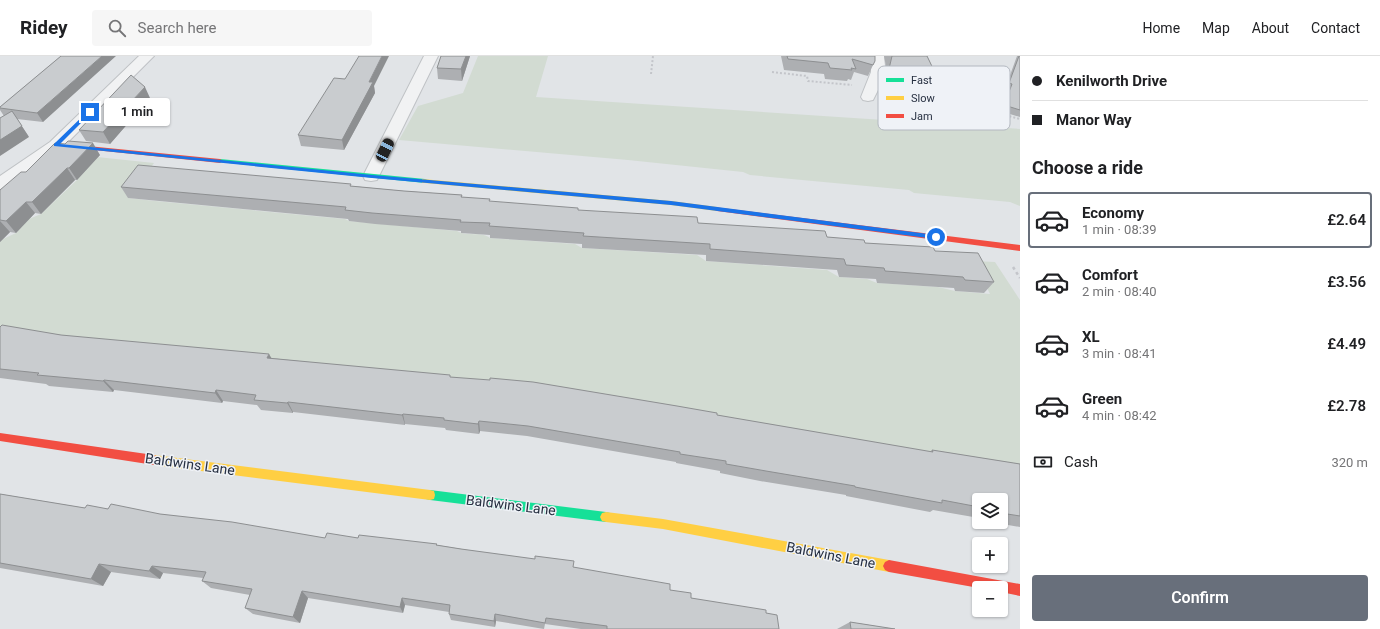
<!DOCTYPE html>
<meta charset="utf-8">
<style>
:root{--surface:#fff;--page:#f6f6f6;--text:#202124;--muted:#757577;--line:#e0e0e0;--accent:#686f7b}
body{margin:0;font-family:Roboto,sans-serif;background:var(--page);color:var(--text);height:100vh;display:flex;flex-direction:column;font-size:15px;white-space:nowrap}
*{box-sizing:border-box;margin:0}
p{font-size:13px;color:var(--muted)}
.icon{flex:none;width:22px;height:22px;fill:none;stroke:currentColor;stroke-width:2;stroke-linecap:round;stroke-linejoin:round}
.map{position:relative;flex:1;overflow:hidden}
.sheet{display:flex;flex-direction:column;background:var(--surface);width:360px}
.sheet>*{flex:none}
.hud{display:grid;align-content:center;height:88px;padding:0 12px;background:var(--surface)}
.tools{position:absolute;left:972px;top:437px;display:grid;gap:8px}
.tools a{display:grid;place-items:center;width:36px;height:36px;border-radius:4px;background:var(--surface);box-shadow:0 1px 3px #0004;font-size:20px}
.end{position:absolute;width:18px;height:18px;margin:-9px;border:5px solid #1a73e8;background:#fff;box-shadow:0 0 0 2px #fff}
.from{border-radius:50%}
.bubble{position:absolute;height:28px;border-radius:4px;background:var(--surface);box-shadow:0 1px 3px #0004;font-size:13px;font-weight:600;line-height:28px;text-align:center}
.car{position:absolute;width:12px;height:24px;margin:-12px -6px;border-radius:5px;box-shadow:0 0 3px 1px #0007;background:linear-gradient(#222 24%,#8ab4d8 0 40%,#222 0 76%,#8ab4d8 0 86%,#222 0)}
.hud b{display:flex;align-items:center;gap:14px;height:38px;font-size:15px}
.hud b+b{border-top:1px solid var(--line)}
.hud i{width:10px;height:10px;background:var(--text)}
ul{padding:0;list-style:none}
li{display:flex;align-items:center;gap:12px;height:56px;margin:0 8px 6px;padding:0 4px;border:2px solid transparent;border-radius:4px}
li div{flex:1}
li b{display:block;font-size:15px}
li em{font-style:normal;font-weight:600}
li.active{border-color:var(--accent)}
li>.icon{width:36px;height:36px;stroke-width:1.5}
h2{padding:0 12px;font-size:18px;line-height:48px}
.pay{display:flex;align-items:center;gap:10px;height:44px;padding:0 12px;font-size:15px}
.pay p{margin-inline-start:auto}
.cta{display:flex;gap:8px;margin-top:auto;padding:8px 12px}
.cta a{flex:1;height:46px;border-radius:4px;background:var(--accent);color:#fff;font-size:16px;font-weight:600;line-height:46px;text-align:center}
header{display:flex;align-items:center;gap:24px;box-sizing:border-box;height:56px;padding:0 20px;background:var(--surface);border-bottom:1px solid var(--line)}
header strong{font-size:19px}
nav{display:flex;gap:22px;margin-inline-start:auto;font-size:14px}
.search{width:280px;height:36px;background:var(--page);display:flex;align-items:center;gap:10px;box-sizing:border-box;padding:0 14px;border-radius:4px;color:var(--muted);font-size:15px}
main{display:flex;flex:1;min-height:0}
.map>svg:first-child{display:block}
</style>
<header>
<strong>Ridey</strong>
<div class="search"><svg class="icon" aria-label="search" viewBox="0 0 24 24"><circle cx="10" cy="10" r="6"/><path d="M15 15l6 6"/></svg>Search here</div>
<nav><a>Home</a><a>Map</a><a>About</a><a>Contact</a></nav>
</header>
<main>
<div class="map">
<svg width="1020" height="573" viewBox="0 0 1020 573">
<rect width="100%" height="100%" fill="#e1e4e7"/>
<path fill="#d2dbd2" d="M478,0H548L536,41L1020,73V150L1010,146L914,137L909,134L750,119L743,116L628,104L399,84L418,50L463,37Z
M97,101L154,107L129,142L155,145L345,163L349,165L457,175C467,181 481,175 490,182L575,188L582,192L697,199L706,205L827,214L839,221L867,223L877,227L938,231L955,235L990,238L974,205L995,206L1020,244V421L0,280V186L3,183L16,177L29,163L41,158L77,124Z"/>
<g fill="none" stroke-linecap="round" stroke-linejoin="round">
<defs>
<path id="street" d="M139,0H154L62,92L6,132L0,133V120L50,86Z
M424,0H438L379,120L377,124L371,125L365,124L363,120Z
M870,0H884L885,10L882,26L951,46L953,49L951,52L946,53L878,34L873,44L868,45L863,44L861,41L871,16Z"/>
</defs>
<use href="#street" stroke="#bfc2c5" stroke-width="2"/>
<path stroke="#c3c5ca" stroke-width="2" stroke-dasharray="2 2" stroke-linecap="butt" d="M772,16L807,20L808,25L852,29
M651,18L653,0
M963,48L1020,63"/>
<path stroke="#c3c5ca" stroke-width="2.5" stroke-dasharray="3 3" stroke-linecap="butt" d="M1013,211L1020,222"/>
<use href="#street" fill="#f1f2f3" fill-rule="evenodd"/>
<path fill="#16e098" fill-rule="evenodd" d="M220,103L425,123L429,125L425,127L218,106V104Z
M430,434L606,456L610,457L612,461L610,465L606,466L430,444L426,443L425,439L426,435Z"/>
<path fill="#ffcf43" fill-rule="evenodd" d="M422,123L671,145L717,151L721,153L717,155L671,149L425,127H422Z
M154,399L430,434L434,435L435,439L434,443L430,444L154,409L150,407L149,404L150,401Z
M606,456L663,463L889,504L893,506L895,510L893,514L889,516L663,473L606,466L602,465L600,461L602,457Z"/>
<path fill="#f24e42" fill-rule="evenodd" d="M67,88L220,103L223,105L220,107L65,91L64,90Z
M714,151L1020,189V195L717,155L713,153Z
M0,377L154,399L158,401L159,404L158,407L154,409L0,385Z
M889,504L1020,528V540L1001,536V532H979L889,516L885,514L883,510L885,506Z"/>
</g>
<path fill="#adafb2" d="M61,0L43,66L17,63L29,81L4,60L0,54V51Z
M441,0H470L462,25L438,23L437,12Z
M781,0H875L873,9L868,20L854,16L851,24L848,23L847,25L825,23L824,18L784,14Z
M884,0H927L940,27L933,38L884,24L886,10Z
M1017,0H1020V61L1000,55L1007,34L1005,33Z
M374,30L375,37L344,94L301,90L298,79Z
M150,42L110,88L86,85L79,74Z
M100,99L77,124H75L41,158L35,157L16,177L10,176L0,186V134L26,116Z
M352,130L404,135L462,139V141L490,146L698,167L827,181L865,187L935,195L994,226L984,237L955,235L954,232L877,227L876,223L839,221L837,214L706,205V199L582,192V188L490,182V179L461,177V175L375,168L349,165L348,163L128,142L121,131Z
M0,271L61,279L271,302L451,321L717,359L930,396L932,394L1020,408V471L991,466H1001V444H979V462L933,454L930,456L846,440V439L760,425L720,417V415L676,407V406L527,380L480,375L479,378L446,374L445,372L405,368V369L293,356V357L261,354L257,349L223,345L222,347L114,334L113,336L49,330L46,328L0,322Z
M0,438L85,452L108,453L160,458L325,482H358L437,488V489L573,511L670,534L691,542L766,557L779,573H581L545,568L544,573L496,565L495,571L451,564L449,558V556L405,549L403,557L308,542L300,567L253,558L245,552L250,539L211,532L202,525L203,522L163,517L160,523L111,516L103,530L0,512Z
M850,566L895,573H837Z"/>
<path fill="#8d8f91" d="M102,0H116L43,66L37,57Z
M382,0H389L374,30L375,37L344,94L342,84L369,26Z
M466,0H470L462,25L461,13Z
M145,31L150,42L110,88L103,76Z
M12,55L29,81L0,100V84Z
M93,87L100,99L77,124L69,112Z
M67,112L75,124L41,158L32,146Z
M26,146L35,157L16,177L6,165Z
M0,165L10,176L0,186Z
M269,298L275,308L267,302Z
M104,324L114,334L113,336L103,325Z
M216,334L223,345L222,347L215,337Z
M288,346L293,356V357L287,347Z
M403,358L405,368V369L402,359Z
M479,365L480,375L479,378L478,368Z
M99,508L111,516L103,530L91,523Z
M152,510L163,517L160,523L149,515Z
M302,535L308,542L300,567L293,561Z
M402,542L405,549L403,557L400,551Z
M495,558L496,565L495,571L494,565Z"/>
<path fill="#c9cccf" stroke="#8d8f91" d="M61,0H102L37,57L0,52V51Z
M359,0H382L369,26H373L342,84L298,79L334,22L345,23Z
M441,0H466L461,13L437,12Z
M787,0H875V5L873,9L852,3L856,13L851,12L852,14L830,12L828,7L788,3Z
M892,0H927L940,27L889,13Z
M1019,0H1020V54L1004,49L1012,28L1009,27Z
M131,19L145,31L103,76L79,74Z
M12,55L22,70L0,84V62Z
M68,85L93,87L69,112H67L32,146H26L6,165L0,164V134L21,116H26L55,87L65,88Z
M138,109L351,128L350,130L404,135L462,139L461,141L490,143L489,145L578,152V154L697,161L698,167L825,175L827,181L864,184L865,187L933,191L935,195L978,197L994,226L965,224L963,221L885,215L884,212L846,209L844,203L710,193V188L583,180L584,177L489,170L490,167L460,166L461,164L372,157L345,154L346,151L121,131Z
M2,269L61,279L269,298L267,302L450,319V321L490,324V322L533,326L677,350L717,357V359L933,396L932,394L1020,408V460L1001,457V444H979V451L942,444V447L855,431V430L766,415L726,408V405L680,398V396L528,370L479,365L478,368L444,364V362L403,358L402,359L288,346L287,347L254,344L256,339L216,334L215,337L104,324L103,325L37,319L39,317L0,313V271Z
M0,438L85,452L87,449L108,453L111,448L160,458L232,466L325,482L327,477L358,482L359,479L437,488L436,489L461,493L535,503V500L574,505L573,511L670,528V534L691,537V542L766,554V557L777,559L779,573H607V570L546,562L545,567L495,558L494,565L449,558L450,549L402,542L400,551L302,535L293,561L245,552L252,533L202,525L206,516L152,510L149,515L99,508L91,523L0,507Z
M850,566L895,573H851Z"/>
<path fill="#1a73e8" d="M88,55L92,56L60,88L372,119L671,145L936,179L939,181L936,183L671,149L372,122L54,90V88Z"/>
<g text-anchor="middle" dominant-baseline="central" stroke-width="3" stroke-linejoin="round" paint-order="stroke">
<g font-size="14" fill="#273041" stroke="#eff2f7">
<text transform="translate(190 408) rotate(8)">Baldwins Lane</text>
<text transform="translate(511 449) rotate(7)">Baldwins Lane</text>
<text transform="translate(831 499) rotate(11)">Baldwins Lane</text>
</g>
</g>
<rect x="878" y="10" width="132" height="64" rx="6" fill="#eff2f7" stroke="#b3b8c0" stroke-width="1"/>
<rect x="886" y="22" width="18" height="4" fill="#16e098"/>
<rect x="886" y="40" width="18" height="4" fill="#ffcf43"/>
<rect x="886" y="58" width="18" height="4" fill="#f24e42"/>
<g font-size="11" fill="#273041">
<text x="911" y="28">Fast</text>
<text x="911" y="46">Slow</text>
<text x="911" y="64">Jam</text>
</g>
</svg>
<div class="tools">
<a><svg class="icon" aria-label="layers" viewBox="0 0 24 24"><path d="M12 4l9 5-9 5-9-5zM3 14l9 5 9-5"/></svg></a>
<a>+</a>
<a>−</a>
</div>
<i class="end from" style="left:936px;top:181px"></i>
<i class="end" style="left:90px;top:56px"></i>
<div class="bubble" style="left:104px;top:42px;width:66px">1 min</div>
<i class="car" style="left:385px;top:94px;rotate:26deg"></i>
</div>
<section class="sheet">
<div class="hud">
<b><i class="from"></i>Kenilworth Drive</b>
<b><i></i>Manor Way</b>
</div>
<h2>Choose a ride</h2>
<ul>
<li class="active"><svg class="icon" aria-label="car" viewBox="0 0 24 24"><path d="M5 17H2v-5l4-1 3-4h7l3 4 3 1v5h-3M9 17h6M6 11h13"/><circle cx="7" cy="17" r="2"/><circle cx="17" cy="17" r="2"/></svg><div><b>Economy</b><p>1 min · 08:39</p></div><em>£2.64</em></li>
<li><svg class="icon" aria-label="car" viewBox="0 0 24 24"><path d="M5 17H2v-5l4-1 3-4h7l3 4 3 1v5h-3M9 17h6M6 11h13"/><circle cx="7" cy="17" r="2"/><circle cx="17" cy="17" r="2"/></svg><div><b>Comfort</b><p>2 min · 08:40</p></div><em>£3.56</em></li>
<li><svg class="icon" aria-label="car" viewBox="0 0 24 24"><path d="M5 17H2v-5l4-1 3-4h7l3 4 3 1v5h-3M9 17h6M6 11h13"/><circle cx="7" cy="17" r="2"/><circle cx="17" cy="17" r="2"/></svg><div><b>XL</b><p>3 min · 08:41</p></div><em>£4.49</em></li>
<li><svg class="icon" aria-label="car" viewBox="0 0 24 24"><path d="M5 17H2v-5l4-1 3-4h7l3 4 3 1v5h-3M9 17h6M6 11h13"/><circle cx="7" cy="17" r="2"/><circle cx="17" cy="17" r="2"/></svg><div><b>Green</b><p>4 min · 08:42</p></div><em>£2.78</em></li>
</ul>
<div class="pay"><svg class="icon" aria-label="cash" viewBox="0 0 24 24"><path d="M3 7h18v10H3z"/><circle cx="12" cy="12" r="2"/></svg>Cash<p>320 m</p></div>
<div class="cta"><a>Confirm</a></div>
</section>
</main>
